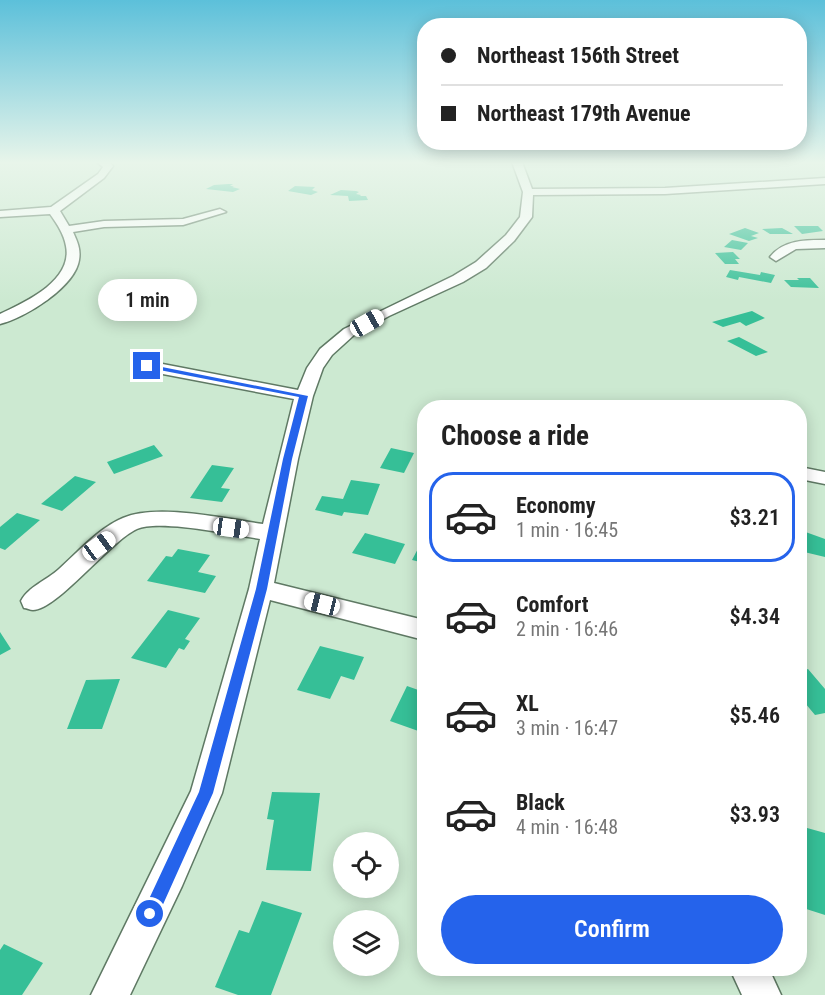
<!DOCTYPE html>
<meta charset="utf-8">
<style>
:root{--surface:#fff;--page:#f2f2f2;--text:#222;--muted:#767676;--line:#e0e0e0;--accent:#2563eb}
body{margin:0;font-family:"Roboto Condensed",sans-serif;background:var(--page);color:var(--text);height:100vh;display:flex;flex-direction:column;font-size:22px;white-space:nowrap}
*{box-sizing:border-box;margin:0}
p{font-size:20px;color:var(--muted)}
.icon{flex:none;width:33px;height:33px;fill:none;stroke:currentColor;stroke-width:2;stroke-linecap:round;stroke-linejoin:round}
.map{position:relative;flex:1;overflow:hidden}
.drawer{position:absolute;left:417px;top:400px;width:390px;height:576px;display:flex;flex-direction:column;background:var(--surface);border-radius:24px;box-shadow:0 3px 15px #0003}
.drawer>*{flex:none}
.hud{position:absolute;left:417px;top:18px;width:390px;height:132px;border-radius:24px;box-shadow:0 3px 15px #0003;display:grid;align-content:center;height:132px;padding:0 24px;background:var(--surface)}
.fabs{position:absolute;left:333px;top:832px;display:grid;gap:12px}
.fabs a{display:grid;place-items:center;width:66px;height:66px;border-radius:50%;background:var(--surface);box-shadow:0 3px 15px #0003;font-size:30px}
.end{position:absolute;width:27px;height:27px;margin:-14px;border:8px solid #2563eb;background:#fff;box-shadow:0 0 0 3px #fff}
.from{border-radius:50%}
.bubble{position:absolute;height:42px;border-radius:21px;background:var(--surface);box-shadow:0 3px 15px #0003;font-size:20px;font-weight:600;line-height:42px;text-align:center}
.car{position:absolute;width:18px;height:36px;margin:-18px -9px;border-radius:8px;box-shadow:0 0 4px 2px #0007;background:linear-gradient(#fff 24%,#345 0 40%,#fff 0 76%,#345 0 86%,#fff 0)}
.hud b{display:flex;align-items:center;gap:21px;height:57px;font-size:22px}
.hud b+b{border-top:2px solid var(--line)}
.hud i{width:15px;height:15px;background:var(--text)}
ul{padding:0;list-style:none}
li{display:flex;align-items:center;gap:18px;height:90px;margin:0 12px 9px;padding:0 12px;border:3px solid transparent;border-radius:24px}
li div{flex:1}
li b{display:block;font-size:22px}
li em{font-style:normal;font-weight:600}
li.current{border-color:var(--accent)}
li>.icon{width:54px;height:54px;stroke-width:1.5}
h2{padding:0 24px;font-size:27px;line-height:72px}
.button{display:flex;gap:12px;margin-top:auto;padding:12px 24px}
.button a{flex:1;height:69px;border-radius:36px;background:var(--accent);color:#fff;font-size:24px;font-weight:600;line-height:69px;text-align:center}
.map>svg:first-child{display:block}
</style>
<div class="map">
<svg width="825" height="995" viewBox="0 0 825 995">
<rect width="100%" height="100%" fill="#cce9d1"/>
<path fill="#36bf97" d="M228,184H233L230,186H234L232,187L240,189L233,192L206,189L214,185Z
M295,186L315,187L312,190L318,192L311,195L288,191Z
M341,190L356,191L359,192L356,194L361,195L360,196H366L368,200L349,201L348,196L330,195Z
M794,226H818L823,231L802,234Z
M745,228L759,233L751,236L758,238L749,241L729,234Z
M782,228L793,234H770L762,229Z
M732,240L748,243L741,250L724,247Z
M733,252L740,259H735L739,264H725L715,253Z
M730,270L760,275L761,272L775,275L771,283L739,277L738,280L726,277Z
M797,278H810L819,288L791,287L784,280H799Z
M752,311L765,318L746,326L740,322L723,327L712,322Z
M739,337L768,352L756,356L727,341Z
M154,445L163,456L114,474L107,462Z
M391,448L414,453L404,473L380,468Z
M212,465L234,468L221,488L230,489L222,502L190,498Z
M75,476L96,482L62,511L41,504Z
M351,480L380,484L368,515L344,512L342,516L315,510L322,496L343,499Z
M17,513L40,520L5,550L0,548V527Z
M800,530L825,539V557L800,551Z
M365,533L405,544L395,564L352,553Z
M422,541H424V563L412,560Z
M178,549L210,555L198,572L216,576L205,593L147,581L166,556L172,557Z
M168,610L200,618L185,639L190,641L184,650L179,648L166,668L131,658Z
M0,632L11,649L0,655Z
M320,646L364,657L354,680L341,676L330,699L297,690Z
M808,669L825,689V713L815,715L800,697V671Z
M120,679L102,729H67L86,680Z
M407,686L424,692V733L390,721Z
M272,792L320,793L311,871L266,870L274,820L267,819Z
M800,826L825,833V915L800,907Z
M262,901L302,913L271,995H238L215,987L239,930L249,933Z
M4,944L43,963L22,995H0V950Z"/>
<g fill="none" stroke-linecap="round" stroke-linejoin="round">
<defs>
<path id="street" d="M97,162H109L113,166L104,178L60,211L69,226L104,221L183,219L220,209L226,212L183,225L104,227L73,232C77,241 81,249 79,260C75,287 25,318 0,324V314C25,302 73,281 66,246C64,234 57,224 50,214L0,217V211L51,207L98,174L103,167Z
M512,162H522L532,189L665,188L825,178V184L665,194L533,195L532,217L514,241L486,268L463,282L389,316L354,335L332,355L323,368L313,396L298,459L274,583L424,620V640L270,600L222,793L182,886L130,995H91L191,791L249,589L260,539C234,535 159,519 137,529C110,541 57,610 33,610C30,610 27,608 24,608L21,601C28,587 47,580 59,569C78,552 99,528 123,518C157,503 226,519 263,524L294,399L147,371L139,366L147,361L298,390L307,368L320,349L344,329L453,276L476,262L506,235L520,217L523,192Z
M825,240V248L796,249L776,261L770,257C783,240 805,240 825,240Z
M800,467L825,472V484L800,479Z
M730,969H769L781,995H742Z"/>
</defs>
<use href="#street" stroke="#5f7964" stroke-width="3"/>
<use href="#street" fill="#fff" fill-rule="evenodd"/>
</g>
<linearGradient id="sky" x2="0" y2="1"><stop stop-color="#5cc0da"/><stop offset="0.54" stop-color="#e8f5ea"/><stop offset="1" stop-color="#e8f5ea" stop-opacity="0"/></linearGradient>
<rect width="825" height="301" fill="url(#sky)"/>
<path fill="#2563eb" d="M147,364L308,396L292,459L267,589L213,793L156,920L150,922L144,920L142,914L199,792L256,589L283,459L299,397L144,367L143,366Z"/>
</svg>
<div class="fabs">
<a><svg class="icon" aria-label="locate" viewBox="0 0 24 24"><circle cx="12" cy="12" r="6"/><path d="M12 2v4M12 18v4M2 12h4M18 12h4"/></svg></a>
<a><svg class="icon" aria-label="layers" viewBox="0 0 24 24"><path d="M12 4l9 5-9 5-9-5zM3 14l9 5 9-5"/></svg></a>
</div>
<i class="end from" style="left:150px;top:914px"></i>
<i class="end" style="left:147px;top:366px"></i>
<div class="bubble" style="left:98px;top:279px;width:99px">1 min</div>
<i class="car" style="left:367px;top:323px;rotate:61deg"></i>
<i class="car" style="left:231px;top:528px;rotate:98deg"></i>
<i class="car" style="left:99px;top:546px;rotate:54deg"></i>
<i class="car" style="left:322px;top:604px;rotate:284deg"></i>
<div class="hud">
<b><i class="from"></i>Northeast 156th Street</b>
<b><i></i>Northeast 179th Avenue</b>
</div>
<section class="drawer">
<h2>Choose a ride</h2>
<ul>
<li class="current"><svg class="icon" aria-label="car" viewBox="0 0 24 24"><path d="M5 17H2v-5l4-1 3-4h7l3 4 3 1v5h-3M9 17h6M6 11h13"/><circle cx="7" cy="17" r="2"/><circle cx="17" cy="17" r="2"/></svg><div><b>Economy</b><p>1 min · 16:45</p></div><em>$3.21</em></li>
<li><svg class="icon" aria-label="car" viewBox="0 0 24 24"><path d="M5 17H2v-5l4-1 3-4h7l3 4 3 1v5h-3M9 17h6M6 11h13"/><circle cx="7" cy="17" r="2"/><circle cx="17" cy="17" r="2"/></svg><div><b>Comfort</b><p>2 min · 16:46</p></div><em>$4.34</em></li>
<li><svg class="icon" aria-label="car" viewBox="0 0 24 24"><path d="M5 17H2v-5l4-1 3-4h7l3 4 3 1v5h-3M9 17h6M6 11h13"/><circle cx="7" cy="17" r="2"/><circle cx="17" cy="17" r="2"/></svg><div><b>XL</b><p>3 min · 16:47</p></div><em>$5.46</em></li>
<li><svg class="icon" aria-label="car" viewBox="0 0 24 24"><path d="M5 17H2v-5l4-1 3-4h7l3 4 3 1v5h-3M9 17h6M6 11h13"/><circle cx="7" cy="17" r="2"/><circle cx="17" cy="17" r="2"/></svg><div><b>Black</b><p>4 min · 16:48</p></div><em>$3.93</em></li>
</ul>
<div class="button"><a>Confirm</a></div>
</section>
</div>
